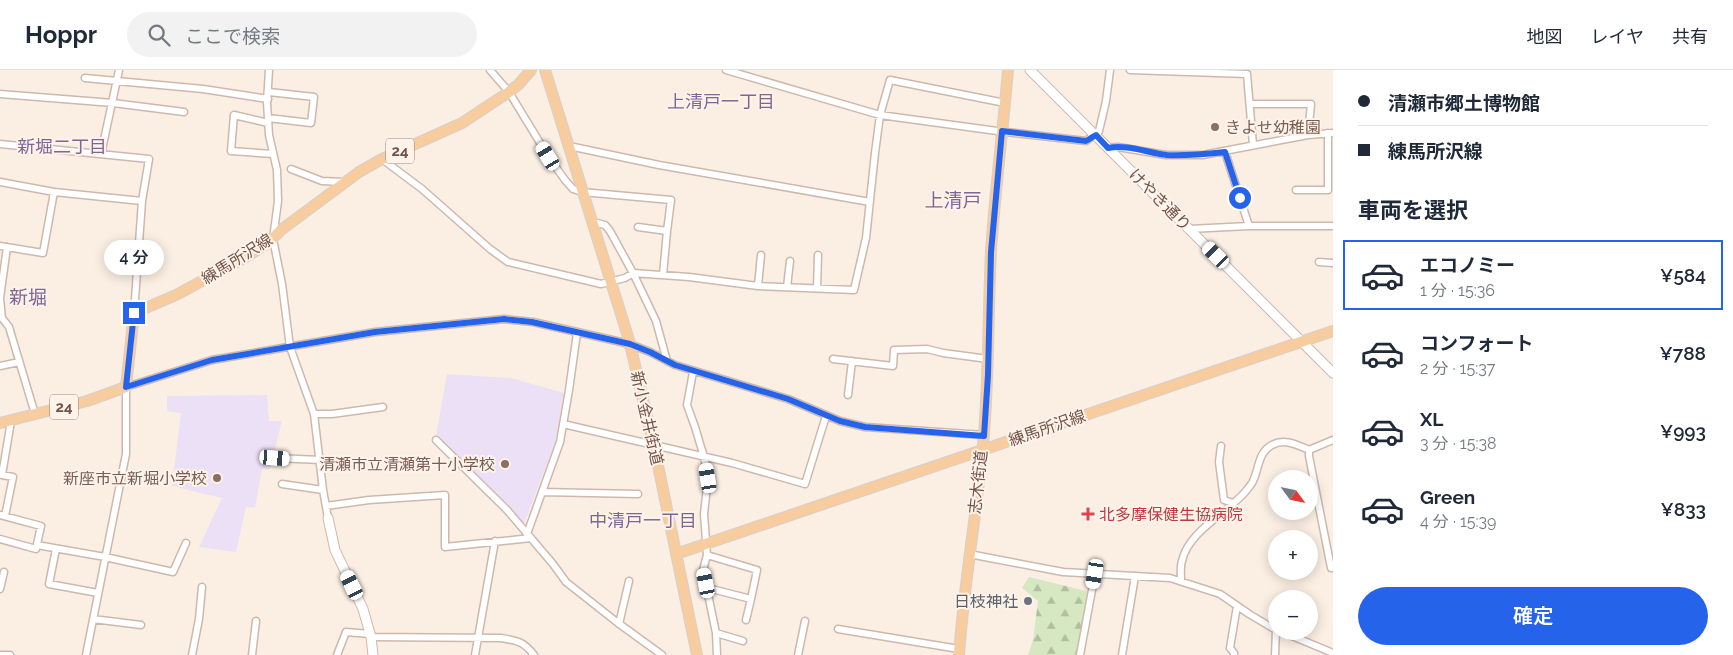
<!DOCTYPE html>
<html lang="ja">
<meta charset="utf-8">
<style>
:root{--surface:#fff;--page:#f2f2f3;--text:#1f2937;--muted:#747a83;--line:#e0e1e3;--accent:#2563eb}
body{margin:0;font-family:Raleway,"Noto Sans JP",sans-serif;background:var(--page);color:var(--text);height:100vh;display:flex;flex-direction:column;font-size:19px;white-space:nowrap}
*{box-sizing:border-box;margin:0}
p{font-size:16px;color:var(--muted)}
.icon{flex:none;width:28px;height:28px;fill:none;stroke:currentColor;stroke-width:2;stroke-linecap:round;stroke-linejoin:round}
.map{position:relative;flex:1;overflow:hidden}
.panel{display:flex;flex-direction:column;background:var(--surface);width:400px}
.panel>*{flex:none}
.guide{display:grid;align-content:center;height:110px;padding:0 25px;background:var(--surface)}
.needle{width:32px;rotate:123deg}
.controls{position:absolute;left:1268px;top:400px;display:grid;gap:10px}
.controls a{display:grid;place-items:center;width:50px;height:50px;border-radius:50%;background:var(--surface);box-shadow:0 2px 12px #0003;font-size:25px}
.end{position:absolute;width:22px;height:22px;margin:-11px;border:6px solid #2563eb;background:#fff;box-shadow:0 0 0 2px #fff}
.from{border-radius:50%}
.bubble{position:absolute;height:35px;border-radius:18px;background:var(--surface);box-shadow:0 2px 12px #0003;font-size:16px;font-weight:600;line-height:35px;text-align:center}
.car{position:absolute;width:15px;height:30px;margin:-15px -8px;border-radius:6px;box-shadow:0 0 4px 1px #0007;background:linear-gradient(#fff 24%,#345 0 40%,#fff 0 76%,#345 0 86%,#fff 0)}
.guide b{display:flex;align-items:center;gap:18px;height:48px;font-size:19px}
.guide b+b{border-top:1px solid var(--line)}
.guide i{width:12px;height:12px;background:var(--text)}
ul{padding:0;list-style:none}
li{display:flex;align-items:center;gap:15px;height:70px;margin:0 10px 8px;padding:0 15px;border:2px solid transparent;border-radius:0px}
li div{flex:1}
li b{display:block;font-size:19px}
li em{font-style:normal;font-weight:600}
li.active{border-color:var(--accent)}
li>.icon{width:45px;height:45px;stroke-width:1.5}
h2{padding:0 25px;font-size:22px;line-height:60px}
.action{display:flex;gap:10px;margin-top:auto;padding:10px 25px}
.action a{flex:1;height:58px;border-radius:30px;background:var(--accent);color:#fff;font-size:20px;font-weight:600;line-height:58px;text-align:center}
header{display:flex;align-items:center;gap:30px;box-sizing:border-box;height:70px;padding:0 25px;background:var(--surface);border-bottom:1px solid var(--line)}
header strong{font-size:24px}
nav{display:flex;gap:28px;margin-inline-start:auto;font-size:18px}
.search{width:350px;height:45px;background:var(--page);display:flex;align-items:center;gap:12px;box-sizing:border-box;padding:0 18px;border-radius:28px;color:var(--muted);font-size:19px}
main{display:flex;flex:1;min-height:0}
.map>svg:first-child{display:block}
</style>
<header>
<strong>Hoppr</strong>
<div class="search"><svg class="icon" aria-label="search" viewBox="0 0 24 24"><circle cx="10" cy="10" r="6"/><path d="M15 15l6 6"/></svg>ここで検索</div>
<nav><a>地図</a><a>レイヤ</a><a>共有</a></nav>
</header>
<main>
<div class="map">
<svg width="1333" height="585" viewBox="0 0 1333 585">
<defs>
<pattern id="forest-firs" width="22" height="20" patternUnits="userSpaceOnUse" patternTransform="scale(1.25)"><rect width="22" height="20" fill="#d5e8c2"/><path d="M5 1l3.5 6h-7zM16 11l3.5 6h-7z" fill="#b1bfa0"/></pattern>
</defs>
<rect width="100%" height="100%" fill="#fbefe3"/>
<path fill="#ece0f7" d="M447,304L511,308L564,323L555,373L524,454L521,455L436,366Z
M267,325L269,351H282L270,399H262L255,438L246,437L236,482L199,477L222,428L172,416L181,343L167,341V326Z"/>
<path fill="url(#forest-firs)" d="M1029,507L1090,522L1079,585H1028L1033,570L1038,531L1022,518Z"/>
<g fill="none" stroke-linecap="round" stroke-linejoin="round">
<defs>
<path id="street" d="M269,0L267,32L269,65L277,100L278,131L273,169L282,214L290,277L314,344L323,420L328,448
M490,0L509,22L548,86L565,110L573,119L582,122L671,130L667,161L663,205
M726,0L880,45L997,61L1086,71L1099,61L1106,31L1110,0
M1130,0L1247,4L1253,75
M85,8L203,19L268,29
M0,24L113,33L184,42
M1250,34H1311L1308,65
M268,48L311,53L314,27L269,22
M268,53L234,45L231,81L273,84
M0,74L149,89L142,131L134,243
M569,76L659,95L870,132
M1108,78L1118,77L1166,85H1203L1308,65L1333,63
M1225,82L1249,156
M101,84L119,0
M382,89L422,119L490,179L508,192L601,214L625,208L633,203L689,207L758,216L854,220L866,168L875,83L880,45L890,10L1005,33
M291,99L322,111L344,112
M0,112L54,122L142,131
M1296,120H1328V63
M593,152L605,155L610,161L633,203L656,251L667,291
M638,157L667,161
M1189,159L1249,156H1333
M0,176L43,183L54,122
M1319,192L1333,193
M758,216L761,185
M787,217L790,191
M817,218L818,185
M0,228L7,177
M0,229L2,248L9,257L35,344
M833,289L893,296L894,280L927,279L943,283L988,289
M0,296L19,292
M693,302L687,335L695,357L704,387L708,408L704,444L707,485L703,500L716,563L717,585
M848,325L852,291
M314,344H332L383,337
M563,354L732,393L805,414L826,346
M436,370L507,440L553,494L566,512L618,553L662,585
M1221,376L1219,392L1224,430L1233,433
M1309,380V386L1331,498H1333
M275,388L321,390
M282,414L323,420
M542,422L638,424
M326,436L369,430L445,425V477L531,468
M0,445L41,456L36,479L0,469
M5,446L13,407L2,405L11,351
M527,464L560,372L569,320L577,263
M37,475L105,487L173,502L186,473
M56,479L49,514L98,523
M969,484L1063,502L1170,508L1220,524L1249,544L1276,560
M707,485L757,500L751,529L708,518
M1181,511C1181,504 1180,497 1182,491C1188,461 1228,443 1246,421C1248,418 1252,414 1253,411C1259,399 1258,382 1272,375C1285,368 1297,375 1309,380L1333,370
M0,519L4,502
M93,549L141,555
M746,550L751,529
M619,554L629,511
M838,559L959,579
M1280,561L1333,583
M716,563L743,571
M371,567L501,568C518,571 523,571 534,585
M0,585H10
M86,585L126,384V317L212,290L375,262L504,249L533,252L630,274L650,282L675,295L788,329L840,351L865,357L984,365
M192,585L199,549L202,517
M252,585L256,551
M337,585L346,562L370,564
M475,585L495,471
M798,585L805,551
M1080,585L1095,504
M1122,585L1135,506
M1234,585V583L1230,578L1237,536
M1275,585L1276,561"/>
<path id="secondary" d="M1030,0L1333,303
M328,448L335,480L363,539L371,567L373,585"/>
<path id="primary" d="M545,0L629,270L654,376L697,585
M0,353L87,331L126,317L134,243L176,225L246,187L268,173L281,160L359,102L382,89L462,53L509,22L519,14L531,0
M676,484L1333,261
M959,585C964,511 978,437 984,363C989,302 988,242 991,181C995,121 1003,60 1008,0"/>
</defs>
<use href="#street" stroke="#ceb8ad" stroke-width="9"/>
<use href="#secondary" stroke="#d1b7aa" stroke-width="11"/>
<use href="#primary" stroke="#d8cfcc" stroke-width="12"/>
<use href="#street" stroke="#fff" stroke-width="6"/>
<use href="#secondary" stroke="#fff" stroke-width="9"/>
<use href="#primary" stroke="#f7cc9e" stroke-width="10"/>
</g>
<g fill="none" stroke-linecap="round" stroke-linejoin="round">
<path stroke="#2563eb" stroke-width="6" d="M134,243L126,317L212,290L375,262L504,249L532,252L630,274L650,282L675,295L788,329L840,351L865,357L984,366L988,305L991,182L1002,61L1086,71L1096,65L1108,78C1127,74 1148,83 1167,85C1186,86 1206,84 1225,82L1240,128"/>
</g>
<g fill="#8d6e63" stroke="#fef3e9" stroke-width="2">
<circle cx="1215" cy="57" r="5"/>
<circle cx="505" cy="394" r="5"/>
<circle cx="217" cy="408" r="5"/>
</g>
<path fill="#e0444e" stroke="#fef3e9" stroke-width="2" d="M1085.5 436.5h5v5h5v5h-5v5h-5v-5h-5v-5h5z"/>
<circle fill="#6b7280" stroke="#fef3e9" stroke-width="2" cx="1028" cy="531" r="5"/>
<g text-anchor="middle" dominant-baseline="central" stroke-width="4" stroke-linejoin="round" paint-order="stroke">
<g fill="#fef3e9" stroke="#9c847a" stroke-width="1">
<rect x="386" y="68.5" width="28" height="25" rx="4"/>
<rect x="50" y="324.5" width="28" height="25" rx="4"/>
</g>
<g font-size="15" font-weight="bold" fill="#72544a">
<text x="400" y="81">24</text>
<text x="64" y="337">24</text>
</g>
<g font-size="16" fill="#785e54" stroke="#fef3e9" text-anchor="end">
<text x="1225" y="57" text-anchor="start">きよせ幼稚園</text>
<text x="495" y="394">清瀬市立清瀬第十小学校</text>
<text x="207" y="408">新座市立新堀小学校</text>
</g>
<g font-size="16" fill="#72544a" stroke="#fef3e9">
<text transform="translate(1160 130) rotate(45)">けやき通り</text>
<text transform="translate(237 189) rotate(-32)">練馬所沢線</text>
<text transform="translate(647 348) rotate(77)">新小金井街道</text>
<text transform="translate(1047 358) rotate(-19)">練馬所沢線</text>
<text transform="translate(978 412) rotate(-84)">志木街道</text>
</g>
<g font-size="16" fill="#be3a42" stroke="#fef3e9" text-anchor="start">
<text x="1099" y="444">北多摩保健生協病院</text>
</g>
<g font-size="16" fill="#5b616d" stroke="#fef3e9" text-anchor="end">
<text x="1018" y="531">日枝神社</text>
</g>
<g font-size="18" fill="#806695" stroke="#fef3e9">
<text x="721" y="31">上清戸一丁目</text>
<text x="62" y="76">新堀二丁目</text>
<text x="643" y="450">中清戸一丁目</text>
</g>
<g font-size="19" fill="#806695" stroke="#fef3e9">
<text x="953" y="130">上清戸</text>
<text x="28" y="227">新堀</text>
</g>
</g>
</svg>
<div class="controls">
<a><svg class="needle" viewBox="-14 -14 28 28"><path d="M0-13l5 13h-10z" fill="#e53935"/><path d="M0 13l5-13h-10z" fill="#747a83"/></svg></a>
<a>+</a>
<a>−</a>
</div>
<i class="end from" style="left:1240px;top:128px"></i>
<i class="end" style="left:134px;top:243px"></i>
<div class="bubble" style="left:104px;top:170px;width:60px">4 分</div>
<i class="car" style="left:548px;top:86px;rotate:329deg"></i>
<i class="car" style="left:1216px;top:185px;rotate:315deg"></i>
<i class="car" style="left:275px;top:388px;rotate:94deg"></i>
<i class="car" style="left:708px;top:408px;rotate:351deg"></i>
<i class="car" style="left:1095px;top:504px;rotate:190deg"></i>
<i class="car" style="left:706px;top:513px;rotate:349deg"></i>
<i class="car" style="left:352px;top:515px;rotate:334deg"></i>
</div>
<section class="panel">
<div class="guide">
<b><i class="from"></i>清瀬市郷土博物館</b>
<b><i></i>練馬所沢線</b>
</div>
<h2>車両を選択</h2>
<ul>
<li class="active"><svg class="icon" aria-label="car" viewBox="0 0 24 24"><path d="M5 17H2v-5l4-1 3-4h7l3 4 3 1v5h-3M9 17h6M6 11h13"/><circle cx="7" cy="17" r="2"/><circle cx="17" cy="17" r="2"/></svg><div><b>エコノミー</b><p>1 分 · 15:36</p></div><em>¥584</em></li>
<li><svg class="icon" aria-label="car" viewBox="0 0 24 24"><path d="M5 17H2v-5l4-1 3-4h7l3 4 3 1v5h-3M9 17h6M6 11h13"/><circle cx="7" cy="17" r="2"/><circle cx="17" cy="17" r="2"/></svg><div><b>コンフォート</b><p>2 分 · 15:37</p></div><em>¥788</em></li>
<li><svg class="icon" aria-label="car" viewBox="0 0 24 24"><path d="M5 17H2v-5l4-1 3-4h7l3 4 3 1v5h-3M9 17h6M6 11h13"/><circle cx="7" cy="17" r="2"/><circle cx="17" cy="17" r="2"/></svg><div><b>XL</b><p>3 分 · 15:38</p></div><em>¥993</em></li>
<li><svg class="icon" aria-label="car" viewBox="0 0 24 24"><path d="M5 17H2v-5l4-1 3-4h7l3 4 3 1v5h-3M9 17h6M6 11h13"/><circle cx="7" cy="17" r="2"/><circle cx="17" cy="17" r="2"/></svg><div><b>Green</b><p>4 分 · 15:39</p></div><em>¥833</em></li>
</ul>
<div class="action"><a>確定</a></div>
</section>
</main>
